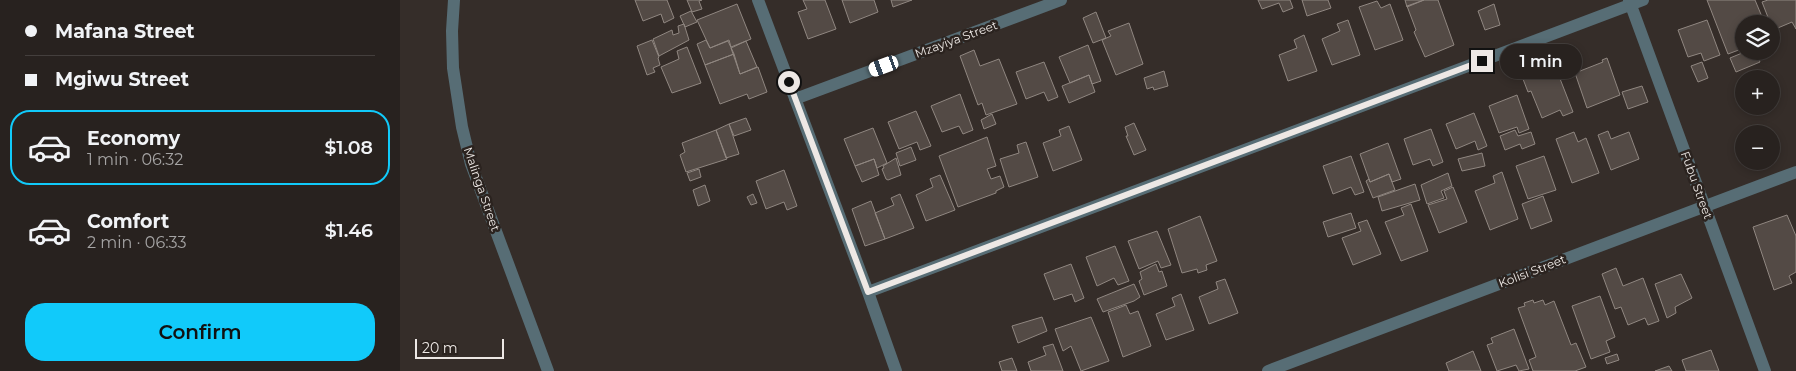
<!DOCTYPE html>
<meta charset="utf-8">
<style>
:root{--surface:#28221f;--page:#302a28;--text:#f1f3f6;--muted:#a5a4a4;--line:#443f3d;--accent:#11cafa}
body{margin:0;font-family:Montserrat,sans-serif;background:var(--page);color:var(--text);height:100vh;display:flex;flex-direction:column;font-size:19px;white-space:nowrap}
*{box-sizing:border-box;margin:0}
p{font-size:16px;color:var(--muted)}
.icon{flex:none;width:28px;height:28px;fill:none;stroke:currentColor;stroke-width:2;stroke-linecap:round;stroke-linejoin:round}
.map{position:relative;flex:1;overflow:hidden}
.panel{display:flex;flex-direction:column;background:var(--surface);width:400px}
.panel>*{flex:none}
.guide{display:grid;align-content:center;height:110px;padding:0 25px;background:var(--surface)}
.buttons{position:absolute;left:1335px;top:15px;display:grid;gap:10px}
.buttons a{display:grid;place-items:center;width:45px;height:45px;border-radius:50%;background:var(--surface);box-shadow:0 2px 8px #0003,0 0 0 1px var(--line);font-size:25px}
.scale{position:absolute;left:15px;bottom:12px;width:89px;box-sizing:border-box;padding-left:5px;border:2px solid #ede8e5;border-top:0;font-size:14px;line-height:18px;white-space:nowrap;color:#ede8e5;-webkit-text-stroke:4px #2b231f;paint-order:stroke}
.end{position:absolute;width:22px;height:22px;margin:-11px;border:6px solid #ede8e5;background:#111;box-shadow:0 0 0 2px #111}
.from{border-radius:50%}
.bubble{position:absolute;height:35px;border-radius:18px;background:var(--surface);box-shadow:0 2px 8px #0003,0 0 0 1px var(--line);font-size:16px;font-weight:600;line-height:35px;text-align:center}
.car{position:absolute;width:15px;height:30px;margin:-15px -8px;border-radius:6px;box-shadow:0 0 4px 1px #0007;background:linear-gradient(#fff 24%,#345 0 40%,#fff 0 76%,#345 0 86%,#fff 0)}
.guide b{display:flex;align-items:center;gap:18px;height:48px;font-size:19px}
.guide b+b{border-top:1px solid var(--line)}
.guide i{width:12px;height:12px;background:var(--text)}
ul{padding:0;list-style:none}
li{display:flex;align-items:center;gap:15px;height:75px;margin:0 10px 8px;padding:0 15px;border:2px solid transparent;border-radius:20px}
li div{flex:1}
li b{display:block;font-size:19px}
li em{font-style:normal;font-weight:600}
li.active{border-color:var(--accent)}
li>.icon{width:45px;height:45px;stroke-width:1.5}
.button{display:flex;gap:10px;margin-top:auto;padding:10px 25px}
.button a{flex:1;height:58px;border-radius:20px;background:var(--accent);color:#111;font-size:20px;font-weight:600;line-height:58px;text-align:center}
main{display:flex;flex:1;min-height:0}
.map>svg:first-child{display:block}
</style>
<main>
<section class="panel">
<div class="guide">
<b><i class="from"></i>Mafana Street</b>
<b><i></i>Mgiwu Street</b>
</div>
<ul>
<li class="active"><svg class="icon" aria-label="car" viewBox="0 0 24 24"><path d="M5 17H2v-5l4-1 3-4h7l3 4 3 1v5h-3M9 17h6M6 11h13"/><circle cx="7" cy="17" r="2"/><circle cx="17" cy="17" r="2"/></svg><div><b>Economy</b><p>1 min · 06:32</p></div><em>$1.08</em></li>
<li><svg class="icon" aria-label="car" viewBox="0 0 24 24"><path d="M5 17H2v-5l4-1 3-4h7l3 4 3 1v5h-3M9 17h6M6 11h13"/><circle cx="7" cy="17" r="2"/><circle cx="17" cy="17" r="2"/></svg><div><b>Comfort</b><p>2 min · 06:33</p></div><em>$1.46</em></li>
</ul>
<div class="button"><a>Confirm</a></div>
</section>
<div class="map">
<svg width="1396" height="371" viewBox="0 0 1396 371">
<rect width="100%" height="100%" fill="#352d29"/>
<path fill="#534a45" stroke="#908781" d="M235,0H267L274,18L264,23L261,14L243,21Z
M287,0H302L299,1L302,9L292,12Z
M403,0H425L436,29L408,39L398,12L407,9Z
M442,0H474L478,12L450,23Z
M491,0H512L493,7Z
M858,0H890L893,8L883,12L879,3L862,9Z
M902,0H928L931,8L907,16Z
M1005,0H1024L1007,7Z
M1024,0H1038L1054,45L1025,57L1014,32L1016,30L1007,6Z
M1307,0H1355L1365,24H1344V48L1328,54Z
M1368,0H1396V29L1392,22L1373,30L1362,2Z
M977,1L981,8L990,4L1003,40L975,50L959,7Z
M337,4L351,39L331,47L329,40L310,48L297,20Z
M1094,4L1100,25L1085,30L1078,11Z
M291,11L297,22L285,27L280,16Z
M696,12L706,38L693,43L683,18Z
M948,20L960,55L932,65L922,39L940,31L937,24Z
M1307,20L1320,55L1304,61L1301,53L1288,57L1278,30Z
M729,23L743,64L716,75L702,40L711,36L708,31Z
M284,24L289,40L259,56L253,39L272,30L273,35L279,33L278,26Z
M904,35L917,71L888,81L879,55L897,48L894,40Z
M252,40L259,57L258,58L260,65L253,68L255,72L247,75L237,46Z
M306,40L310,48L328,41L334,54L305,65L297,44Z
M346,41L357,67L340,74L331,48Z
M688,45L701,81L692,84L689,75L670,83L659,57Z
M287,47L301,83L272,93L261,67L279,59L277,51Z
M574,50L580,66L599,59L617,104L586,115L582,103L578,105L560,56Z
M1347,51H1355L1360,62L1336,72L1330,58Z
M334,54L340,74L358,67L367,92L349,99L347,94L320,104L305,65Z
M1207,58L1220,95L1187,108L1175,73L1203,62L1202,60Z
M644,62L658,97L648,101L644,92L626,99L616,72Z
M1302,62L1308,78L1298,82L1291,66Z
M1155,66L1173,112L1163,116L1160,110L1142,118L1131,91L1128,92L1123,79Z
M764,71L768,86L754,90L753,87L747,89L744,78Z
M689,75L695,92L669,103L662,86Z
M1242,86L1248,102L1228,109L1222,92Z
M560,94L573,130L563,134L559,126L542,132L531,106Z
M1117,95L1129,129L1119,133L1117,127L1099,133L1089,106Z
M516,111L531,146L520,150L517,142L499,149L488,122Z
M1074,113L1087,146L1078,150L1075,141L1056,149L1046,124Z
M592,114L596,124L584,129L581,120Z
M346,118L351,130L334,136L329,124Z
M734,123L746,150L734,155L726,136H728L725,127Z
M329,124L339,154L326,158L316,130Z
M669,126L682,160L653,171L643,143L661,136L659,130Z
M473,128L487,163L477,168L474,159L455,166L444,139Z
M1031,129L1043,162L1033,166L1030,159L1013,165L1004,139Z
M316,130L327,159L286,172L280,155L285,152L282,143Z
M1115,130L1118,136L1131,132L1135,144L1122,149L1120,144L1105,150L1100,136Z
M1208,131L1211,139L1229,132L1239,159L1211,170L1198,135Z
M1174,132L1178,142L1186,138L1199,173L1172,183L1156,139Z
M587,137L596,166L587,169L591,179L600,176L604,187L596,191V193L558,207L539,156Z
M626,142L638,177L609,187L600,159L619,153L617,145Z
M988,143L1001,179L992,182L989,174L970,182L960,154Z
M511,147L516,160L500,166L496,153Z
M1082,153L1085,166L1062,171L1058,159Z
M951,156L964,192L955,195L951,187L933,194L923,166Z
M1144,156L1156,190L1128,199L1116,166Z
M496,158L501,175L488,180L486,179L482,169L484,168L483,166Z
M474,159L479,175L462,182L455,166Z
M299,169L301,177L290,181L287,173Z
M384,170L397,206L387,210L384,202L366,209L356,181Z
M1102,172L1118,219L1090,230L1075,191L1095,183L1093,176Z
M1048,173L1052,186L1041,191L1044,198L1027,204L1021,185Z
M989,174L995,190L973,198L966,181L969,179L970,182Z
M540,175L555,210L526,221L516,195L533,187L530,179Z
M1015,184L1020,200L982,211L978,197Z
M305,185L310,201L298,206L293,190Z
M1053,187L1067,222L1039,233L1028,205L1047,199L1044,191Z
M353,194L357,203L351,205L347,197Z
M500,194L514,228L485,239L475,213L494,205L491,198Z
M1143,196L1152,221L1131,229L1122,204Z
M471,201L485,239L465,246L452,209Z
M1011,204L1028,251L1001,261L985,222L1004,215L1001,208Z
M951,213L956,228L928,237L923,222Z
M1387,215L1396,236V272L1389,276L1392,283L1374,290L1353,227Z
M800,216L817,261L806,265L807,270L798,273L797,269L782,273L768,229Z
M967,220L981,254L953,265L942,238L961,231L958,223Z
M757,231L771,265L761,268L758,261L739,269L728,241Z
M715,246L729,281L718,285L714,278L697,286L686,257Z
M671,264L684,298L675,302L672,294L654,300L644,274Z
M756,264L759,272L762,271L767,286L744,295L739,281L742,279L740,272Z
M1216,268L1223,286L1243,278L1259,321L1248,325L1245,318L1228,325L1221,307L1215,309L1202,274Z
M1281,274L1292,298L1275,307L1276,313L1267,318L1255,284Z
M825,279L838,313L809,324L799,297L818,289L816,282Z
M734,284L740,297L734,301L703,312L697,299Z
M781,294L794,330L766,340L756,314L775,306L772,298Z
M1200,296L1215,337L1206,341L1210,352L1191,359L1172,306Z
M1133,300L1134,303L1143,300L1145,305L1154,301L1171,345L1176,343L1186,367L1175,371H1133L1129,360L1136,357L1118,308L1125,306L1124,303Z
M726,305L730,314L738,311L751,346L723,357L708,312Z
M642,317L647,331L618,343L612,326Z
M691,317L709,361L681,371L671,346L663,351L655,329Z
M1114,329L1129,369L1119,371L1116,365L1097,371L1087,345L1093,343L1091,338Z
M653,344L663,371H631L628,362L646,355L643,347Z
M1311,350L1319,371H1286L1282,360Z
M1073,351L1081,371H1049L1046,363Z
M1217,354L1219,360L1207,364L1205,358Z
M612,358L617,371H602L599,362Z
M1269,366L1272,371H1255Z"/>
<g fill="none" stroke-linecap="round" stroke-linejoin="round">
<path stroke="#576d75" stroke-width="12" d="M358,0L468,292L496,371
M1229,0L1365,371
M395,99L661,0
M468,292L1243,0
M868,371L1396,172"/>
<path stroke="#576d75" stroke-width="12" d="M54,0L52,31L53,68L62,127L71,164L148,371"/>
</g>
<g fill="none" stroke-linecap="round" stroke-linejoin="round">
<path stroke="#ede8e5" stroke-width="6" d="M389,82L468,292L1082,61"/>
</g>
<g text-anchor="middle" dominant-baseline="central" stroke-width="5" stroke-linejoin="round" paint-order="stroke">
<g font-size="12" fill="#ede8e5" stroke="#2b231f">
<text transform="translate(556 39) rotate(-20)">Mzayiya Street</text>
<text transform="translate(1297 185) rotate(70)">Fubu Street</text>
<text transform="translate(82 189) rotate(71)">Malinga Street</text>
<text transform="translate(1132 271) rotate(-21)">Kolisi Street</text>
</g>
</g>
</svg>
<div class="buttons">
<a><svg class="icon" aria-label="layers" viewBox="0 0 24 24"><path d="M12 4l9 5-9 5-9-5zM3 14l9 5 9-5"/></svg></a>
<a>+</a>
<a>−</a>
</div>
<div class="scale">20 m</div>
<i class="end from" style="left:389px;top:82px"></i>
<i class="end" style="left:1082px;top:61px"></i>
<div class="bubble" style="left:1100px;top:44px;width:82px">1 min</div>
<i class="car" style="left:484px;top:66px;rotate:250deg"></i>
</div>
</main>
